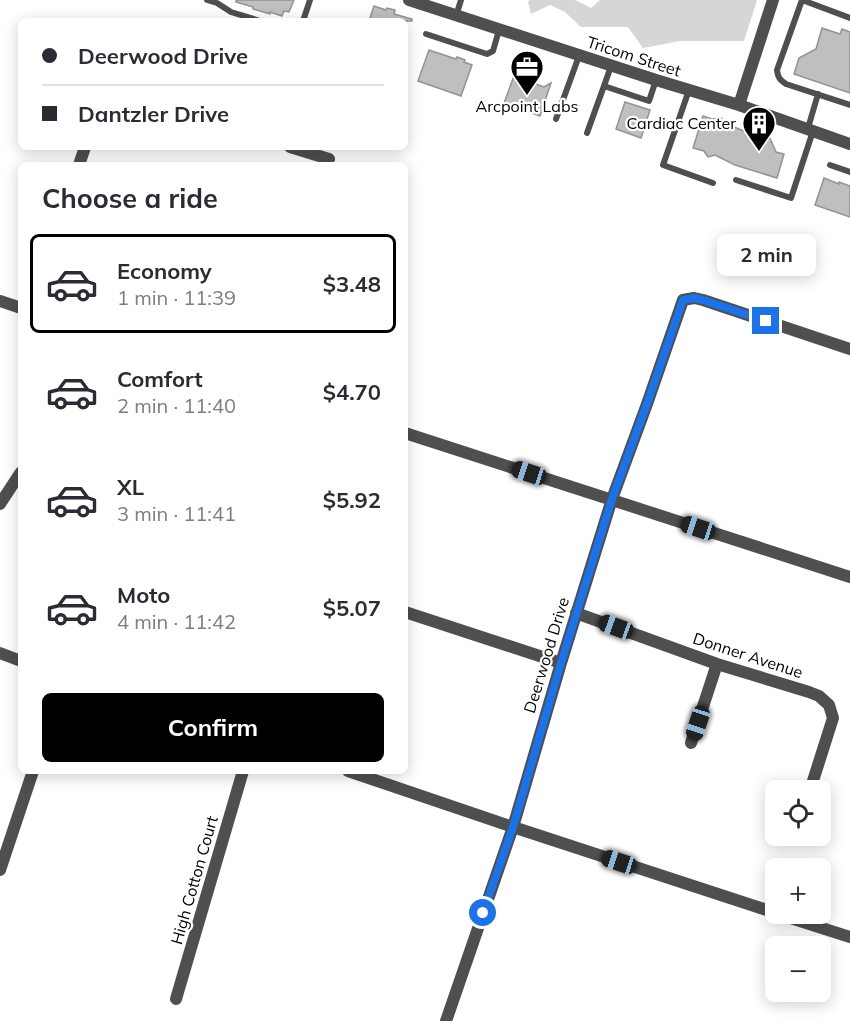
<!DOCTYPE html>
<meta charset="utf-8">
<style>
:root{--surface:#fff;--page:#f7f7f7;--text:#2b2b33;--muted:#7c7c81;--line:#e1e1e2;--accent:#000}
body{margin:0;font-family:Mulish,sans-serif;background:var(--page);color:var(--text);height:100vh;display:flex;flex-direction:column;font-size:22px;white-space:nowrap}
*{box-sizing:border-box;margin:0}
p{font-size:20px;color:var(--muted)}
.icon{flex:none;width:33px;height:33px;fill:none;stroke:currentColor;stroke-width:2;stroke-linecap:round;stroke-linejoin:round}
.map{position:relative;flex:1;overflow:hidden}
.sheet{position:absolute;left:18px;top:162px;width:390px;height:612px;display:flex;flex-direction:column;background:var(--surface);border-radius:9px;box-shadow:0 3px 15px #0003}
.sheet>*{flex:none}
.banner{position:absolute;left:18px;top:18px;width:390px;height:132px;border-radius:9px;box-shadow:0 3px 15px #0003;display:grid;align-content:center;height:132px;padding:0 24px;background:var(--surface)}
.tools{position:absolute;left:765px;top:780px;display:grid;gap:12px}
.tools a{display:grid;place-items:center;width:66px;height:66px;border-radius:9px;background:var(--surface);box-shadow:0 3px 15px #0003;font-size:30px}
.end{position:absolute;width:27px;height:27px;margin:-14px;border:8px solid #1a73e8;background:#fff;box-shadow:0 0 0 3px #fff}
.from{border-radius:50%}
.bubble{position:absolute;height:42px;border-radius:9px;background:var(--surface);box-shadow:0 3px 15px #0003;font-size:20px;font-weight:700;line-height:42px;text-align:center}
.car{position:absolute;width:18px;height:36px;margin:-18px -9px;border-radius:8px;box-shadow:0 0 4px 2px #0007;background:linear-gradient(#222 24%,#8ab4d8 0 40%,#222 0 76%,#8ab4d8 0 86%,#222 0)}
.banner b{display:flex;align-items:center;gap:21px;height:57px;font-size:22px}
.banner b+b{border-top:2px solid var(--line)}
.banner i{width:15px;height:15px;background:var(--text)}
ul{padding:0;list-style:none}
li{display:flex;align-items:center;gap:18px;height:99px;margin:0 12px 9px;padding:0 12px;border:3px solid transparent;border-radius:9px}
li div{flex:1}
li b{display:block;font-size:22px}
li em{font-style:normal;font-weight:700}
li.current{border-color:var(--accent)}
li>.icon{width:54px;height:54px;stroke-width:1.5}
h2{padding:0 24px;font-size:27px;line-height:72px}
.button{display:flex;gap:12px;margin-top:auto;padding:12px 24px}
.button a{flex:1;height:69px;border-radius:9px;background:var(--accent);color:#fff;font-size:24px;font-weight:700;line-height:69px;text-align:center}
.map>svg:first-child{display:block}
</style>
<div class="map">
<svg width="850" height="1021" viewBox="0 0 850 1021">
<rect width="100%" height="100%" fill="#fff"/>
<path fill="#d6d6d6" d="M530,0H575L591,8L600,0H757L744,41H680L643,48L628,27H581L565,12L550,5L531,14L528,2Z"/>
<path fill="#bfbfbf" stroke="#939393" stroke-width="1.5" d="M236,0H294L289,12L284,11L282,16L270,12V14L253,9V7L236,2Z
M374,6L386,10L387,8L395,10L394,14L412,19V21H369Z
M822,28L840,34L842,29L850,32V93L794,74L799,58L816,49Z
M429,50L456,59L457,57L465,60L464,62L472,65L461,96L418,81Z
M514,76L544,87L551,83L540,116L504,103Z
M625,102L650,110L641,138L616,129Z
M703,116L712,119L721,118L727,124L746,132L748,124L771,131L769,136L776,152L784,154L777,178L735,165L715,155L708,157L704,151L693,148Z
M824,178L839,184V182L850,186V217L815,205Z"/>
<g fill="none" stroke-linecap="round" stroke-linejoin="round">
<path stroke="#4f4f4f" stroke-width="6" d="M207,0L217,3L231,12L260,21
M802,0L777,70C778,78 780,80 786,84L850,105
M802,0L850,18
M456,16L461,0
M303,21L310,0
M426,34L487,54L493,51L499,30
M611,66L604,86L649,101L656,80
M689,90L663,165L713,183
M556,119L579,56
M808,128L818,94
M587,133L604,86
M830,165L850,172
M736,180L791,198L813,131"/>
<path stroke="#4f4f4f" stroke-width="12" d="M409,0L656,80L739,105L850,144
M739,105L773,0
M290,147L329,159
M79,165L85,147
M0,301L21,308
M405,433L850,577
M0,504L21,472
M405,612L561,663
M576,613L717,664L809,692L819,696L829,705L833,718L812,784
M0,653L21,661
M691,743L717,664
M348,771L513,827L776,913
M0,870L33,771
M778,914L850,937
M176,999L243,771
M446,1021L513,827L561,663L612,499L647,404L683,300L694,298L703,300L850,349"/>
</g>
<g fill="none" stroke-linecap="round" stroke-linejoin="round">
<path stroke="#1a73e8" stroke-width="8" d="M483,913L513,827L561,663L612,499L647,404L683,300L694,298L703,300L766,321"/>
</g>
<defs>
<symbol id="office-pin" viewBox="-11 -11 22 30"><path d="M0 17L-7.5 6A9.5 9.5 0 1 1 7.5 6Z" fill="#000" stroke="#fff"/><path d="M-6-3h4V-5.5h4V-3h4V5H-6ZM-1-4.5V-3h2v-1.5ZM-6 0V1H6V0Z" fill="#fff"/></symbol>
<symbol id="building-pin" viewBox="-11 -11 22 30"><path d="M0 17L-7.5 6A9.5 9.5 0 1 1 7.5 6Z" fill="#000" stroke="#fff"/><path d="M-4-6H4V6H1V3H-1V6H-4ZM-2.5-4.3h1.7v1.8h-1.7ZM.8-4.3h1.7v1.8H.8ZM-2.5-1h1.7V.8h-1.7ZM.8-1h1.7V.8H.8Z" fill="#fff"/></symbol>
</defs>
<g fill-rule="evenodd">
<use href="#office-pin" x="508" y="48" width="38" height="52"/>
<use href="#building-pin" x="740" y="104" width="38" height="52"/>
</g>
<g text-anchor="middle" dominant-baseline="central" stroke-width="4.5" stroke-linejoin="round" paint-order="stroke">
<g font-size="16" fill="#000" stroke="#fff">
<text transform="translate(634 56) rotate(18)">Tricom Street</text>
<text transform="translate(546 655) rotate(-73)">Deerwood Drive</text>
<text transform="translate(748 655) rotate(18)">Donner Avenue</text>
<text transform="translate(194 880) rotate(-74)">High Cotton Court</text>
</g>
<g font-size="16" fill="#000" stroke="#fff">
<text x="527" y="106">Arcpoint Labs</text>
<text x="736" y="123" text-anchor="end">Cardiac Center</text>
</g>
</g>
</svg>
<div class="tools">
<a><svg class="icon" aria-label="locate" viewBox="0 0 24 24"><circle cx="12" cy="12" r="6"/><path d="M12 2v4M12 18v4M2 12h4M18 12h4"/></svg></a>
<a>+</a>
<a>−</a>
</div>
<i class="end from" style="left:483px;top:913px"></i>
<i class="end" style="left:766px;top:321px"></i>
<div class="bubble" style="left:717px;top:234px;width:99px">2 min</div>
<i class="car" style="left:529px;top:473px;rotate:288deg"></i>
<i class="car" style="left:698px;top:528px;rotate:288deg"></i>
<i class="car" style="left:616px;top:627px;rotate:290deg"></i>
<i class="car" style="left:698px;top:723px;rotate:198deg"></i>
<i class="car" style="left:619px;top:862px;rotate:288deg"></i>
<div class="banner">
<b><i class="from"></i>Deerwood Drive</b>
<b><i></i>Dantzler Drive</b>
</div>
<section class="sheet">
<h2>Choose a ride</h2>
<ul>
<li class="current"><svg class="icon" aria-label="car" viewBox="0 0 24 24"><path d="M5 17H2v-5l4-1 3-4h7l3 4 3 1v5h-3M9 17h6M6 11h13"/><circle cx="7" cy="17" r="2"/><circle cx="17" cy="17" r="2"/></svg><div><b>Economy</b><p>1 min · 11:39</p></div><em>$3.48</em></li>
<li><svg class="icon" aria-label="car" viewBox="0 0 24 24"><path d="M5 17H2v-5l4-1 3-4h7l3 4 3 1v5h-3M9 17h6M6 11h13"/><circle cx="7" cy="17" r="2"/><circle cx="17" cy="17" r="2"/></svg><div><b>Comfort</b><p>2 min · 11:40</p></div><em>$4.70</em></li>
<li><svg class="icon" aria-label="car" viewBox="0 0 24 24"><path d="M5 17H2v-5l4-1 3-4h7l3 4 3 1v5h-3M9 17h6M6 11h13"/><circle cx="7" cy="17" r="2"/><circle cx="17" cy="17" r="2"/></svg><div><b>XL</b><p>3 min · 11:41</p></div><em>$5.92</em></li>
<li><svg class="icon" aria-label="car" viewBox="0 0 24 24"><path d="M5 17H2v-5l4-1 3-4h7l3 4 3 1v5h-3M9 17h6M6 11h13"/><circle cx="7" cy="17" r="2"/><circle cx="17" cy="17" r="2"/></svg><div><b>Moto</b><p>4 min · 11:42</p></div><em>$5.07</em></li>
</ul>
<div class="button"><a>Confirm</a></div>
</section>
</div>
